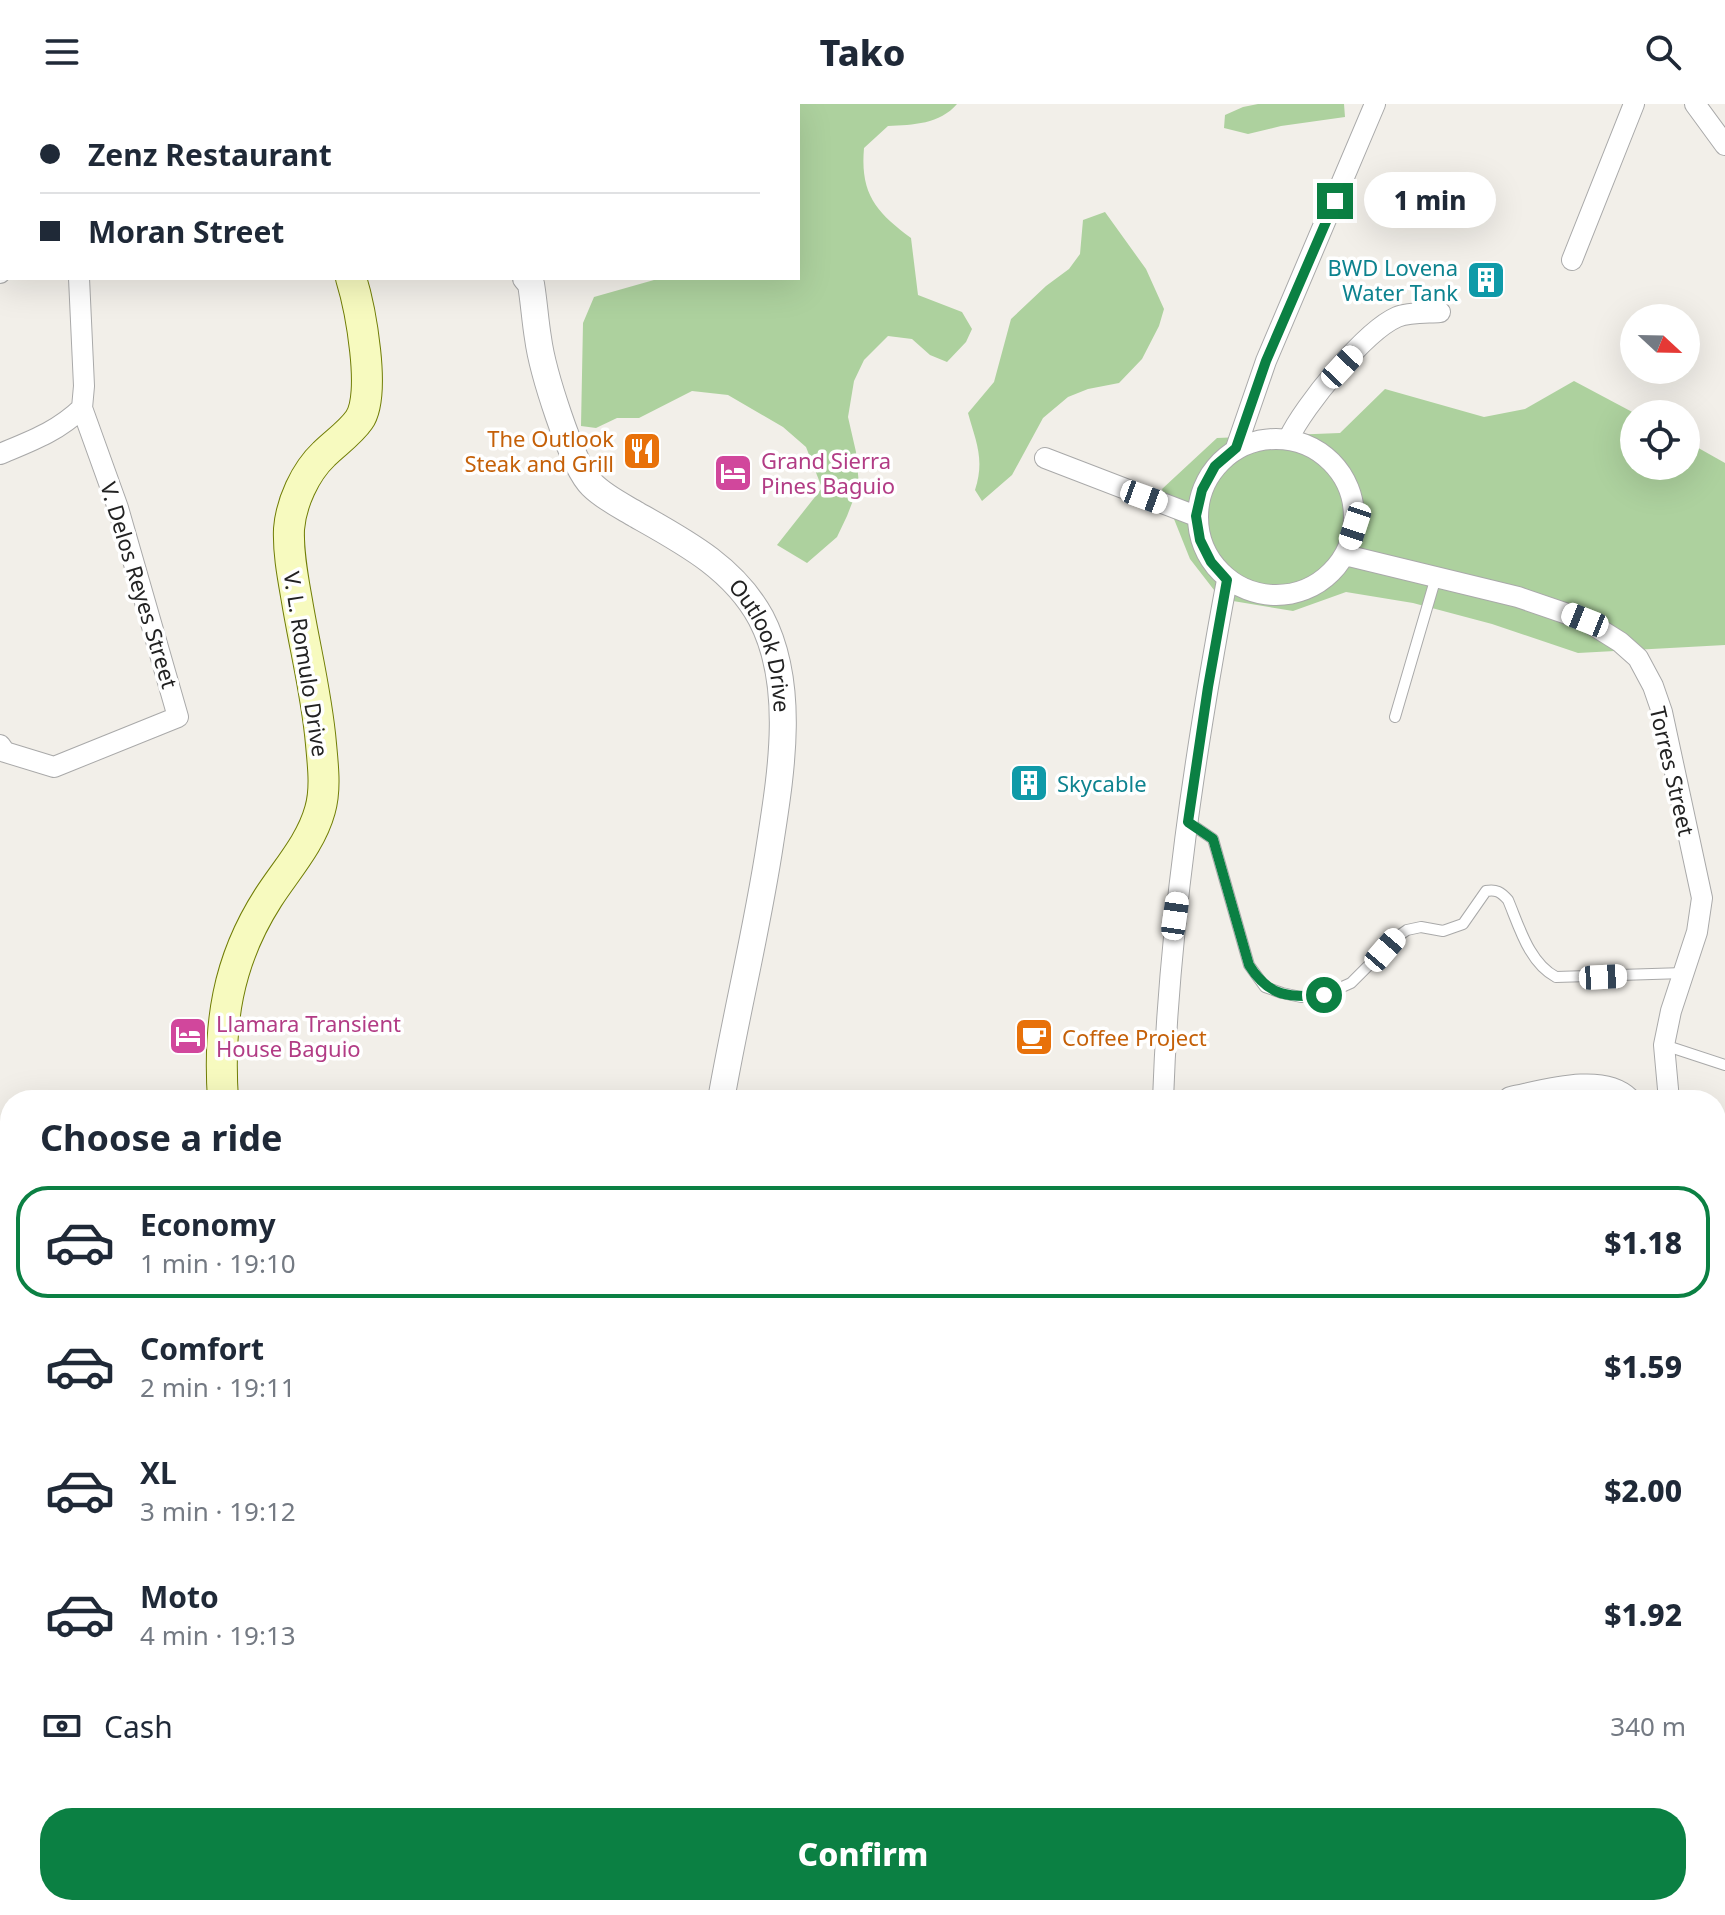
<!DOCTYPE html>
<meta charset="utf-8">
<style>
:root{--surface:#fff;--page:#f6f6f7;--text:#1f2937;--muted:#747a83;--line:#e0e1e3;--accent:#0b8043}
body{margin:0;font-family:"Noto Sans",sans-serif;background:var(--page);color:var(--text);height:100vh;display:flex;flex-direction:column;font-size:30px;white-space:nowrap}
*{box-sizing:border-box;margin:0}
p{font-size:26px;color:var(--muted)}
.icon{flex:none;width:44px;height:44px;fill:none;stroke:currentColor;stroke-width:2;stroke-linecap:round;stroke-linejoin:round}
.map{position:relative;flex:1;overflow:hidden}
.details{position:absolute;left:0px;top:986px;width:1726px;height:826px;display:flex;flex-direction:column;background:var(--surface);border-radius:32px 32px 0 0;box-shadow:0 8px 32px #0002}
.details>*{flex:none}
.banner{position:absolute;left:0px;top:0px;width:800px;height:176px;box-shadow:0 8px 32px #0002;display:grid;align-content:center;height:176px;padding:0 40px;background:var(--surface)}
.needle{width:52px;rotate:112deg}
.buttons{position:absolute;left:1620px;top:200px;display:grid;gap:16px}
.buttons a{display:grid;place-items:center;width:80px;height:80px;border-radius:50%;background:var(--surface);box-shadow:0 8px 32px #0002;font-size:40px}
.end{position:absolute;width:36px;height:36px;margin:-18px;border:10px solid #0b8043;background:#fff;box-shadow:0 0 0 4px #fff}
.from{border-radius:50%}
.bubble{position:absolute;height:56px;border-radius:28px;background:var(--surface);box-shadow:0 8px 32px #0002;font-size:26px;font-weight:800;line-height:56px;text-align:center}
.car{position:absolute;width:24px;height:48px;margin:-24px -12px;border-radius:10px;box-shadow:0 0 6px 2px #0007;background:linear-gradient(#fff 24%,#345 0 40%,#fff 0 76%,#345 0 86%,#fff 0)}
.banner b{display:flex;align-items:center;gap:28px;height:76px;font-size:30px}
.banner b+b{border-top:2px solid var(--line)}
.banner i{width:20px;height:20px;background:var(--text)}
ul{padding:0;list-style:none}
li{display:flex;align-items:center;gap:24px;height:112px;margin:0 16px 12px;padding:0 24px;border:4px solid transparent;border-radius:32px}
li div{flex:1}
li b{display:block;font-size:30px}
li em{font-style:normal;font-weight:800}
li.on{border-color:var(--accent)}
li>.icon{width:72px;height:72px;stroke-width:1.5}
h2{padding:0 40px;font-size:36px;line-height:96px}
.pay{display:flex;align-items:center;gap:20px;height:88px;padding:0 40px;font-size:30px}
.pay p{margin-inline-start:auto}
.primary-button{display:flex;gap:16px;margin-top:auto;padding:16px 40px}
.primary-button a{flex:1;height:92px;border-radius:32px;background:var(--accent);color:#fff;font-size:32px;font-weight:800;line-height:92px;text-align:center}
header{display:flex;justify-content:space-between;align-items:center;height:104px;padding:0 40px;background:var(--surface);font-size:36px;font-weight:800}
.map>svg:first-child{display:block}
</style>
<header><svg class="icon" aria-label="menu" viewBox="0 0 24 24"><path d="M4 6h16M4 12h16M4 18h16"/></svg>Tako<svg class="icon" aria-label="search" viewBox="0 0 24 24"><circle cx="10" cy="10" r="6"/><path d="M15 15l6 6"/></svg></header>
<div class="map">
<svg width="1725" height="1811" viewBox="0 0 1725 1811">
<rect width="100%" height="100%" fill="#f2efe9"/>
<path fill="#add19e" d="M763,0H957C940,20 913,21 888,22L864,44C860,90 876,108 911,134L918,191L962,208L972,225L966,238L947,258L930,251L912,235L888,232L864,256L854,277L848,313L856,348L859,381L847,412L837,433L807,459L777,441L822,384L806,343L783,323L728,291L692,287L639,314H617L596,324L581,322L583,219L594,193L661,174H798V2H760Z
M1258,0H1344L1345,13L1281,22L1248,30L1224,24L1225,11L1243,3Z
M1105,108L1146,165L1164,205L1159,222L1142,255L1119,279L1088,285L1068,293L1043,314L1012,371L982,397L975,386C985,355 976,338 968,309L994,278L1011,215L1046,182L1069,165L1080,150L1083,116Z
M1574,277L1636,310L1634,362H1686V337L1725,359V541L1578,549L1492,520L1413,499L1346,488L1293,507L1221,495L1190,455L1162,385L1217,334L1340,329L1385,285L1484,313L1525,305Z"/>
<path fill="#c8facc" d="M1725,1219V1399L1718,1408L1716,1418V1229Z"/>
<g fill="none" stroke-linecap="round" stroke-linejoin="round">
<defs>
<path id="service" d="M608,0L610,2
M659,2L661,0
M1395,613L1436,473
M1188,718L1213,735L1249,861L1265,883L1282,889L1301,893L1324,891L1351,879L1397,833L1407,826L1421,823L1443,827L1463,820L1486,787C1496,785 1501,788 1508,796C1519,822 1529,859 1556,873L1684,869
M1664,941L1725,961"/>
<path id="minor" d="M1695,0L1725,41
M110,2L111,0
M708,2L710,0
M1572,156L1634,0
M0,169L2,167
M1289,334C1303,303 1365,227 1397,213C1409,208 1427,209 1440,208
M1198 413a78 78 0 1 1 156 0a78 78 0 1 1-156 0Z
M1236,344L1266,257L1375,0
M0,350C31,337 57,328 82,304L84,282L79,174
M1045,354L1196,412
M1345,451L1518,493L1585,516L1620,538L1638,554L1653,582L1662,608L1702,794L1697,828L1671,907L1664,941L1669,996
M0,641L5,648L54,663L178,613L118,404L82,304
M1163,996C1169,821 1195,648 1227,476"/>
<g id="tertiary">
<path d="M317,0L318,2"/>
<path id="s1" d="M526,174L531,180C534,198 535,216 538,234C542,265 571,361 592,381C605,394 622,402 637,411C685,438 734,464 761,514C796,581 781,669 770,740C757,826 736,910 721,996"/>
<path d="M1511,996C1542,990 1601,971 1627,996"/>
<path d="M1716,1111L1725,1120"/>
</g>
<path id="secondary" d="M261,0V2
M223,996C218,921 227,858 268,794C286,766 311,739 320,706C326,685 323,662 321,640C317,592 305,545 297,497C293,474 288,449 289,425C291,399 305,368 324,350C335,339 350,329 359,316C377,291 360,203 351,174
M39,1811L47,1802"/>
</defs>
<use href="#service" stroke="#a9a9a9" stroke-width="12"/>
<use href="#minor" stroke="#a9a9a9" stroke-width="22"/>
<use href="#tertiary" stroke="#a9a9a9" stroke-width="28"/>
<use href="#secondary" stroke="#707d05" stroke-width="32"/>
<path stroke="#fa8072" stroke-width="3" stroke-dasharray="4 4" stroke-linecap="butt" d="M0,57H2
M1716,1245L1725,1226
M1716,1245L1725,1248
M1716,1313L1725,1305"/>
<use href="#service" stroke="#fff" stroke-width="10"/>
<use href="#minor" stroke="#fff" stroke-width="20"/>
<use href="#tertiary" stroke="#fff" stroke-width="26"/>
<use href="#secondary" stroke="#f7fabf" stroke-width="30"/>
</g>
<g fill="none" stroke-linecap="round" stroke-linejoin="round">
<path stroke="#0b8043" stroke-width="10" d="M1324,891C1289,894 1269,893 1249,861L1213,735L1188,718L1208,583L1227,476L1211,458L1200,436L1196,412L1202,386L1215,362L1236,344L1266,257L1335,97"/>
</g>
<defs>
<symbol id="building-square" viewBox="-11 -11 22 22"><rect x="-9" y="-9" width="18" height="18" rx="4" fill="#0f9aa8" stroke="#fff"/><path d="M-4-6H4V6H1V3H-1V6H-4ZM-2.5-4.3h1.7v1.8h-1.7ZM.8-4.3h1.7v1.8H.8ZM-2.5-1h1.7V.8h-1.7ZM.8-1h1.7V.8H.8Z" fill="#fff"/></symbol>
<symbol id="restaurant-square" viewBox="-11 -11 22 22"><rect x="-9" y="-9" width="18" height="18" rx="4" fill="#e8710a" stroke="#fff"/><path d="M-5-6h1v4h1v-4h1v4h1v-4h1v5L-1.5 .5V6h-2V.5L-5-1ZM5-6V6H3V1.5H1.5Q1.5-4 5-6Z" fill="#fff"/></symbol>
<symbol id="hotel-square" viewBox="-11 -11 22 22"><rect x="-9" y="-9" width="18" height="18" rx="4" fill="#d1479c" stroke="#fff"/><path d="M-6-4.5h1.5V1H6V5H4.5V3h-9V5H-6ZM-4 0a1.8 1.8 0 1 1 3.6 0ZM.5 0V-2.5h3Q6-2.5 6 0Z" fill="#fff"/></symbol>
<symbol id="cafe-square" viewBox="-11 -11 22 22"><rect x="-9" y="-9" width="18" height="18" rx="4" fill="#e8710a" stroke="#fff"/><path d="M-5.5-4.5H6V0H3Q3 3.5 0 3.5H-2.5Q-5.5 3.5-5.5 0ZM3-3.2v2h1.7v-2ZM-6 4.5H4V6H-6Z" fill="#fff"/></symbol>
</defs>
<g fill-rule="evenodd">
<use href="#building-square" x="1464" y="154" width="44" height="44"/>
<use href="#restaurant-square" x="620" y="325" width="44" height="44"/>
<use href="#hotel-square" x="711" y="347" width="44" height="44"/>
<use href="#building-square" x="1007" y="657" width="44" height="44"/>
<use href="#hotel-square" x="166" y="910" width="44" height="44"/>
<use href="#cafe-square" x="1012" y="911" width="44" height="44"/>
</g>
<g text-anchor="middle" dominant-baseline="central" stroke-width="7" stroke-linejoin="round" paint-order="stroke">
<g font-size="22" fill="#0d838f" stroke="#fff" text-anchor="end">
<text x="1458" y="163">BWD Lovena<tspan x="1458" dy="25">Water Tank</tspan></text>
<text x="1057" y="679" text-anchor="start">Skycable</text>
</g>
<g font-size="22" fill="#c56008" stroke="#fff" text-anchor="end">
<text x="614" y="334">The Outlook<tspan x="614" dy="25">Steak and Grill</tspan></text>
<text x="1062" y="933" text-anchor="start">Coffee Project</text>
</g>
<g font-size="22" fill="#b23c85" stroke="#fff" text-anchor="start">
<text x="761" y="356">Grand Sierra<tspan x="761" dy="25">Pines Baguio</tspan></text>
<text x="216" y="919">Llamara Transient<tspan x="216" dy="25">House Baguio</tspan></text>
</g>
<g font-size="22" fill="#222" stroke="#fff">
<text transform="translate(140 481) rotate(73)">V. Delos Reyes Street</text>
<text stroke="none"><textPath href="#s1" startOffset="464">Outlook Drive</textPath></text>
<text transform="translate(307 560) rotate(81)">V. L. Romulo Drive</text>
<text transform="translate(1673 667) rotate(77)">Torres Street</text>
</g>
</g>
</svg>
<div class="buttons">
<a><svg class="needle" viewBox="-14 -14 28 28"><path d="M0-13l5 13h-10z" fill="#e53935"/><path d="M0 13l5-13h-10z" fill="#747a83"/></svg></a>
<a><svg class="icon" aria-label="locate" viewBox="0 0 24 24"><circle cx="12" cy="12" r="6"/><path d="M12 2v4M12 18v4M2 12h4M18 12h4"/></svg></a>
</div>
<i class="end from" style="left:1324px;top:891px"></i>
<i class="end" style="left:1335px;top:97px"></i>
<div class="bubble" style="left:1364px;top:68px;width:132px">1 min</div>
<i class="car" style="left:1342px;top:263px;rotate:43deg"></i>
<i class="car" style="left:1144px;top:393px;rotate:110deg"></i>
<i class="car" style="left:1355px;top:422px;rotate:198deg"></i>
<i class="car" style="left:1585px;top:516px;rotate:292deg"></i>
<i class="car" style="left:1175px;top:812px;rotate:8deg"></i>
<i class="car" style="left:1385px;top:846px;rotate:41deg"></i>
<i class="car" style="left:1603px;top:873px;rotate:87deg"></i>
<div class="banner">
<b><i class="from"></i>Zenz Restaurant</b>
<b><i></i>Moran Street</b>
</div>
<section class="details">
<h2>Choose a ride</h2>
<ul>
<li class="on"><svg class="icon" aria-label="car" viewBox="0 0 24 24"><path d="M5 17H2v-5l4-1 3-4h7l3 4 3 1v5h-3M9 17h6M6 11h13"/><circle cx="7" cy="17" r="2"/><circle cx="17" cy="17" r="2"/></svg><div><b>Economy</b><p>1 min · 19:10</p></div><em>$1.18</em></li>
<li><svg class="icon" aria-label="car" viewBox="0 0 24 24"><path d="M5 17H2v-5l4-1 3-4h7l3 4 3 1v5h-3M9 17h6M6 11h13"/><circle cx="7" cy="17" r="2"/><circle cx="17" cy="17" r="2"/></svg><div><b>Comfort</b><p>2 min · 19:11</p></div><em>$1.59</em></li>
<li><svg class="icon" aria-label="car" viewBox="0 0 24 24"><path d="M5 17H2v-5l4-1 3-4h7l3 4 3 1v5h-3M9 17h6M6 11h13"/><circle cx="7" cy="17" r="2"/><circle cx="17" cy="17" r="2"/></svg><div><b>XL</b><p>3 min · 19:12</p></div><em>$2.00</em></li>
<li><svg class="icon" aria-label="car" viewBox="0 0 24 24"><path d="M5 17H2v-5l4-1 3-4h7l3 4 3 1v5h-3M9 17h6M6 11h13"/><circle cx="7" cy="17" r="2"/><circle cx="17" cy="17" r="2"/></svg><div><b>Moto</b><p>4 min · 19:13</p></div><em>$1.92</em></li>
</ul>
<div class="pay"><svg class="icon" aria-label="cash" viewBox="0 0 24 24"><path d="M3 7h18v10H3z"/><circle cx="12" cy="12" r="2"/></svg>Cash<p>340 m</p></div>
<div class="primary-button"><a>Confirm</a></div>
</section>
</div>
